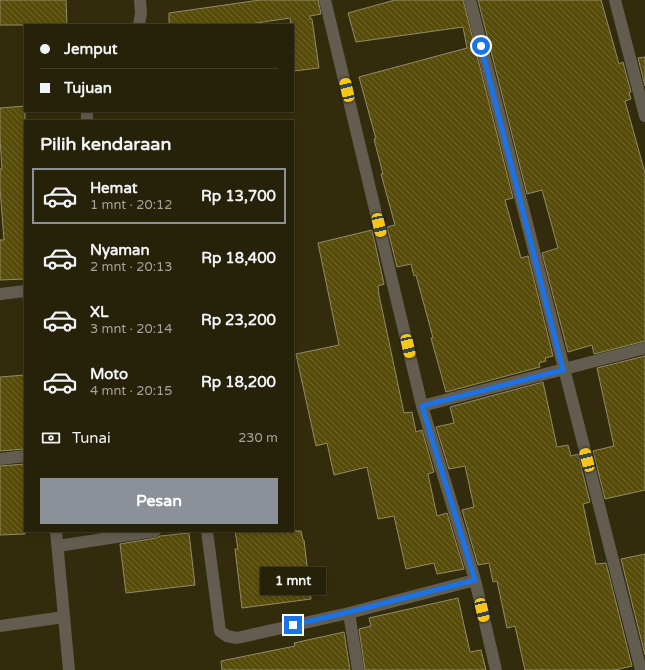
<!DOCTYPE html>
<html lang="id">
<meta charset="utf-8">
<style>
:root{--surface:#262109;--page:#2e2912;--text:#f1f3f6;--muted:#a4a39c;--line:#423e2a;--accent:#8c9099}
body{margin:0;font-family:"Varela Round",sans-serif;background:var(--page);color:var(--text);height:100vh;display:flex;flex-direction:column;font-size:15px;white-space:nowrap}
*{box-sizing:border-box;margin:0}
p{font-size:13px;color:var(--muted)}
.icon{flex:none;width:22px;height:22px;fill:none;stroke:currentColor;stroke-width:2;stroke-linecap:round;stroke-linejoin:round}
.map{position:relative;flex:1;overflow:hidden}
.details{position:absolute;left:24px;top:120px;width:270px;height:412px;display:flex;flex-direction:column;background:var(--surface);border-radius:0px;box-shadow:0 2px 6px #0003,0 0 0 1px var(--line)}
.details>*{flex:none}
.guide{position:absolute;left:24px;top:24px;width:270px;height:88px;border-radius:0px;box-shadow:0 2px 6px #0003,0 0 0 1px var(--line);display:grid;align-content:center;height:88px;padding:0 16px;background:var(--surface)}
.end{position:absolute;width:18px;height:18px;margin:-9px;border:5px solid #1a73e8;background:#fff;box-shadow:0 0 0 2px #fff}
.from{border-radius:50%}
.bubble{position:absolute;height:28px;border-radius:0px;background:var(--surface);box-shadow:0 2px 6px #0003,0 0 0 1px var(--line);font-size:13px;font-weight:700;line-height:28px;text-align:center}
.car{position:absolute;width:12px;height:24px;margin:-12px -6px;border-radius:5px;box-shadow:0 0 3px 1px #0007;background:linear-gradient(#f5c518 24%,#345 0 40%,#f5c518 0 76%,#345 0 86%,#f5c518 0)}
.guide b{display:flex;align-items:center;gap:14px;height:38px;font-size:15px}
.guide b+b{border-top:1px solid var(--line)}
.guide i{width:10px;height:10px;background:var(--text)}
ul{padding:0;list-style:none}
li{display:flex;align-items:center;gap:12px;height:56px;margin:0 8px 6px;padding:0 8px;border:2px solid transparent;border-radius:0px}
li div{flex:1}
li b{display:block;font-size:15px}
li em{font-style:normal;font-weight:700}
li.on{border-color:var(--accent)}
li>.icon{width:36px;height:36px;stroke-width:1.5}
h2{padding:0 16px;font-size:18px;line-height:48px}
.pay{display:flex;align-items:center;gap:10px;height:44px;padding:0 16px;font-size:15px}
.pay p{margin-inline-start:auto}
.button{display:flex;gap:8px;margin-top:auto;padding:8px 16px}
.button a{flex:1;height:46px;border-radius:0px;background:var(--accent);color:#fff;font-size:16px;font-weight:700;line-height:46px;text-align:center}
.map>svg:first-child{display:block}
</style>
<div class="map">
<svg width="645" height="670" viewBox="0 0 645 670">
<defs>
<pattern id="building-back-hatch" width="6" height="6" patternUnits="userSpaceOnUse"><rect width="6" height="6" fill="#584c0a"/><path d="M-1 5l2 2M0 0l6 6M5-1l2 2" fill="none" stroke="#71662d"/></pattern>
</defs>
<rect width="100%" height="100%" fill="#332c0c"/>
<path fill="url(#building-back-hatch)" stroke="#928b69" d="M0,0H66L67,25H0Z
M260,0H318L321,14L310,16V19H312L319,68L293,71V25H291L290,18L243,25H169V13Z
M395,0H463L513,198L505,200L521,258L528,256L553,356L545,358L546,361L539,363L540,367L446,392L431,338H433L416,275L414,276L411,264L397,267L387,227L395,225L381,174H383L374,139H376L359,77L467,48L463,27L356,42L348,13Z
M478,0H601L619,64L623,62L631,92H629L631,99L625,101L645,173V341L594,354L592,345L568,352L542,253L558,248L542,190L527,194Z
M645,57V86L638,58Z
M25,106V279L0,280V240H4L0,188V169H2L0,139V108Z
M372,230L384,284L378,286L379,295L404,413L412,412L416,432L422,430L434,472L428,474L437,516L447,513L464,569L437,574L434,563L406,569L394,516L378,519L367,467L334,475L327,443L316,446L296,354L339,345L318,243Z
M645,356V490L605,499L593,451L614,446L597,368Z
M25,375V449L0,451V377Z
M543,382L557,447L568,445L571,456L578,454L590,502L583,504L596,564L606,563L632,666L615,670H525L515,626L507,628L497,581L493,582L489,563L478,565L462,510L474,507L465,466L449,469L436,427L454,423L450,407Z
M25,464V534L0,535V466Z
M235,531H301L303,540H304L311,599L242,608L235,549H238Z
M189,533L195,585L126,593L120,544L156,538L160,536Z
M645,554V655L621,559Z
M458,598L470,652L481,650L486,670H365L359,629L371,626L369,618Z
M344,632L350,670H222L221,661L295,646L294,643Z"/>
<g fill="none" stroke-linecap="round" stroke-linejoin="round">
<path stroke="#625d4f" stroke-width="12" d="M325,0L422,406L475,580L496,670
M470,0L641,670
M615,0L645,116
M139,25L141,13L140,0
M87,111V121
M0,294L25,291
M422,406L645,348
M0,459L25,456
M56,531L69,670
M207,531L220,631L227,636L237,638L349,613L475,580
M58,546L155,531
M349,613L358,670
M0,626L64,617"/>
</g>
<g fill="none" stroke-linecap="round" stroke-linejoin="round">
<path stroke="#1a73e8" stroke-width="5" d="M293,625L349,612L475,580L422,406L563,370L481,46"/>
</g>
</svg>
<i class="end from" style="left:481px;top:46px"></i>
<i class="end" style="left:293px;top:625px"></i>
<div class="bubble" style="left:260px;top:567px;width:66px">1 mnt</div>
<i class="car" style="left:347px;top:90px;rotate:347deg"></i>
<i class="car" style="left:379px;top:225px;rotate:167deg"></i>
<i class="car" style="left:408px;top:346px;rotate:167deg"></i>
<i class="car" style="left:587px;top:460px;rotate:345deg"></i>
<i class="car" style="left:482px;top:610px;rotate:167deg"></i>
<div class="guide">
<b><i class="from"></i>Jemput</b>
<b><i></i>Tujuan</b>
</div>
<section class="details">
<h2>Pilih kendaraan</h2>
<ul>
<li class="on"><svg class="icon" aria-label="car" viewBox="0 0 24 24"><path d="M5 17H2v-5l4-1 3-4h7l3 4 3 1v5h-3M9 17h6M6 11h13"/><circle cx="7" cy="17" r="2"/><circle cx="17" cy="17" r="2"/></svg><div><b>Hemat</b><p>1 mnt · 20:12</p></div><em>Rp 13,700</em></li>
<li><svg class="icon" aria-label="car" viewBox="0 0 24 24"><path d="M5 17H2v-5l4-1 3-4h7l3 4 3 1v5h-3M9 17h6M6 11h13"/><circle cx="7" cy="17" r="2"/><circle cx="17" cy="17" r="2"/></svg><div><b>Nyaman</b><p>2 mnt · 20:13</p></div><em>Rp 18,400</em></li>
<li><svg class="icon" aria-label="car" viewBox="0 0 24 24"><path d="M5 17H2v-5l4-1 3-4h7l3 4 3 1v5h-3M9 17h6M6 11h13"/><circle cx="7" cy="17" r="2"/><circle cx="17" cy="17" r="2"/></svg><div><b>XL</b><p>3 mnt · 20:14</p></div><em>Rp 23,200</em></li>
<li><svg class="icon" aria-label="car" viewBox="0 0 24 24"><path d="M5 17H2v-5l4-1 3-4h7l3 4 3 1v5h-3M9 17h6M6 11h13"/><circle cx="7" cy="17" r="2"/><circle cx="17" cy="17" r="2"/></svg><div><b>Moto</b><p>4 mnt · 20:15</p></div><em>Rp 18,200</em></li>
</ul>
<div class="pay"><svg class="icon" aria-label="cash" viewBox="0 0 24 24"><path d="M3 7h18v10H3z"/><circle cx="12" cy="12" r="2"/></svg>Tunai<p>230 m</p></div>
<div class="button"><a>Pesan</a></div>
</section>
</div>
